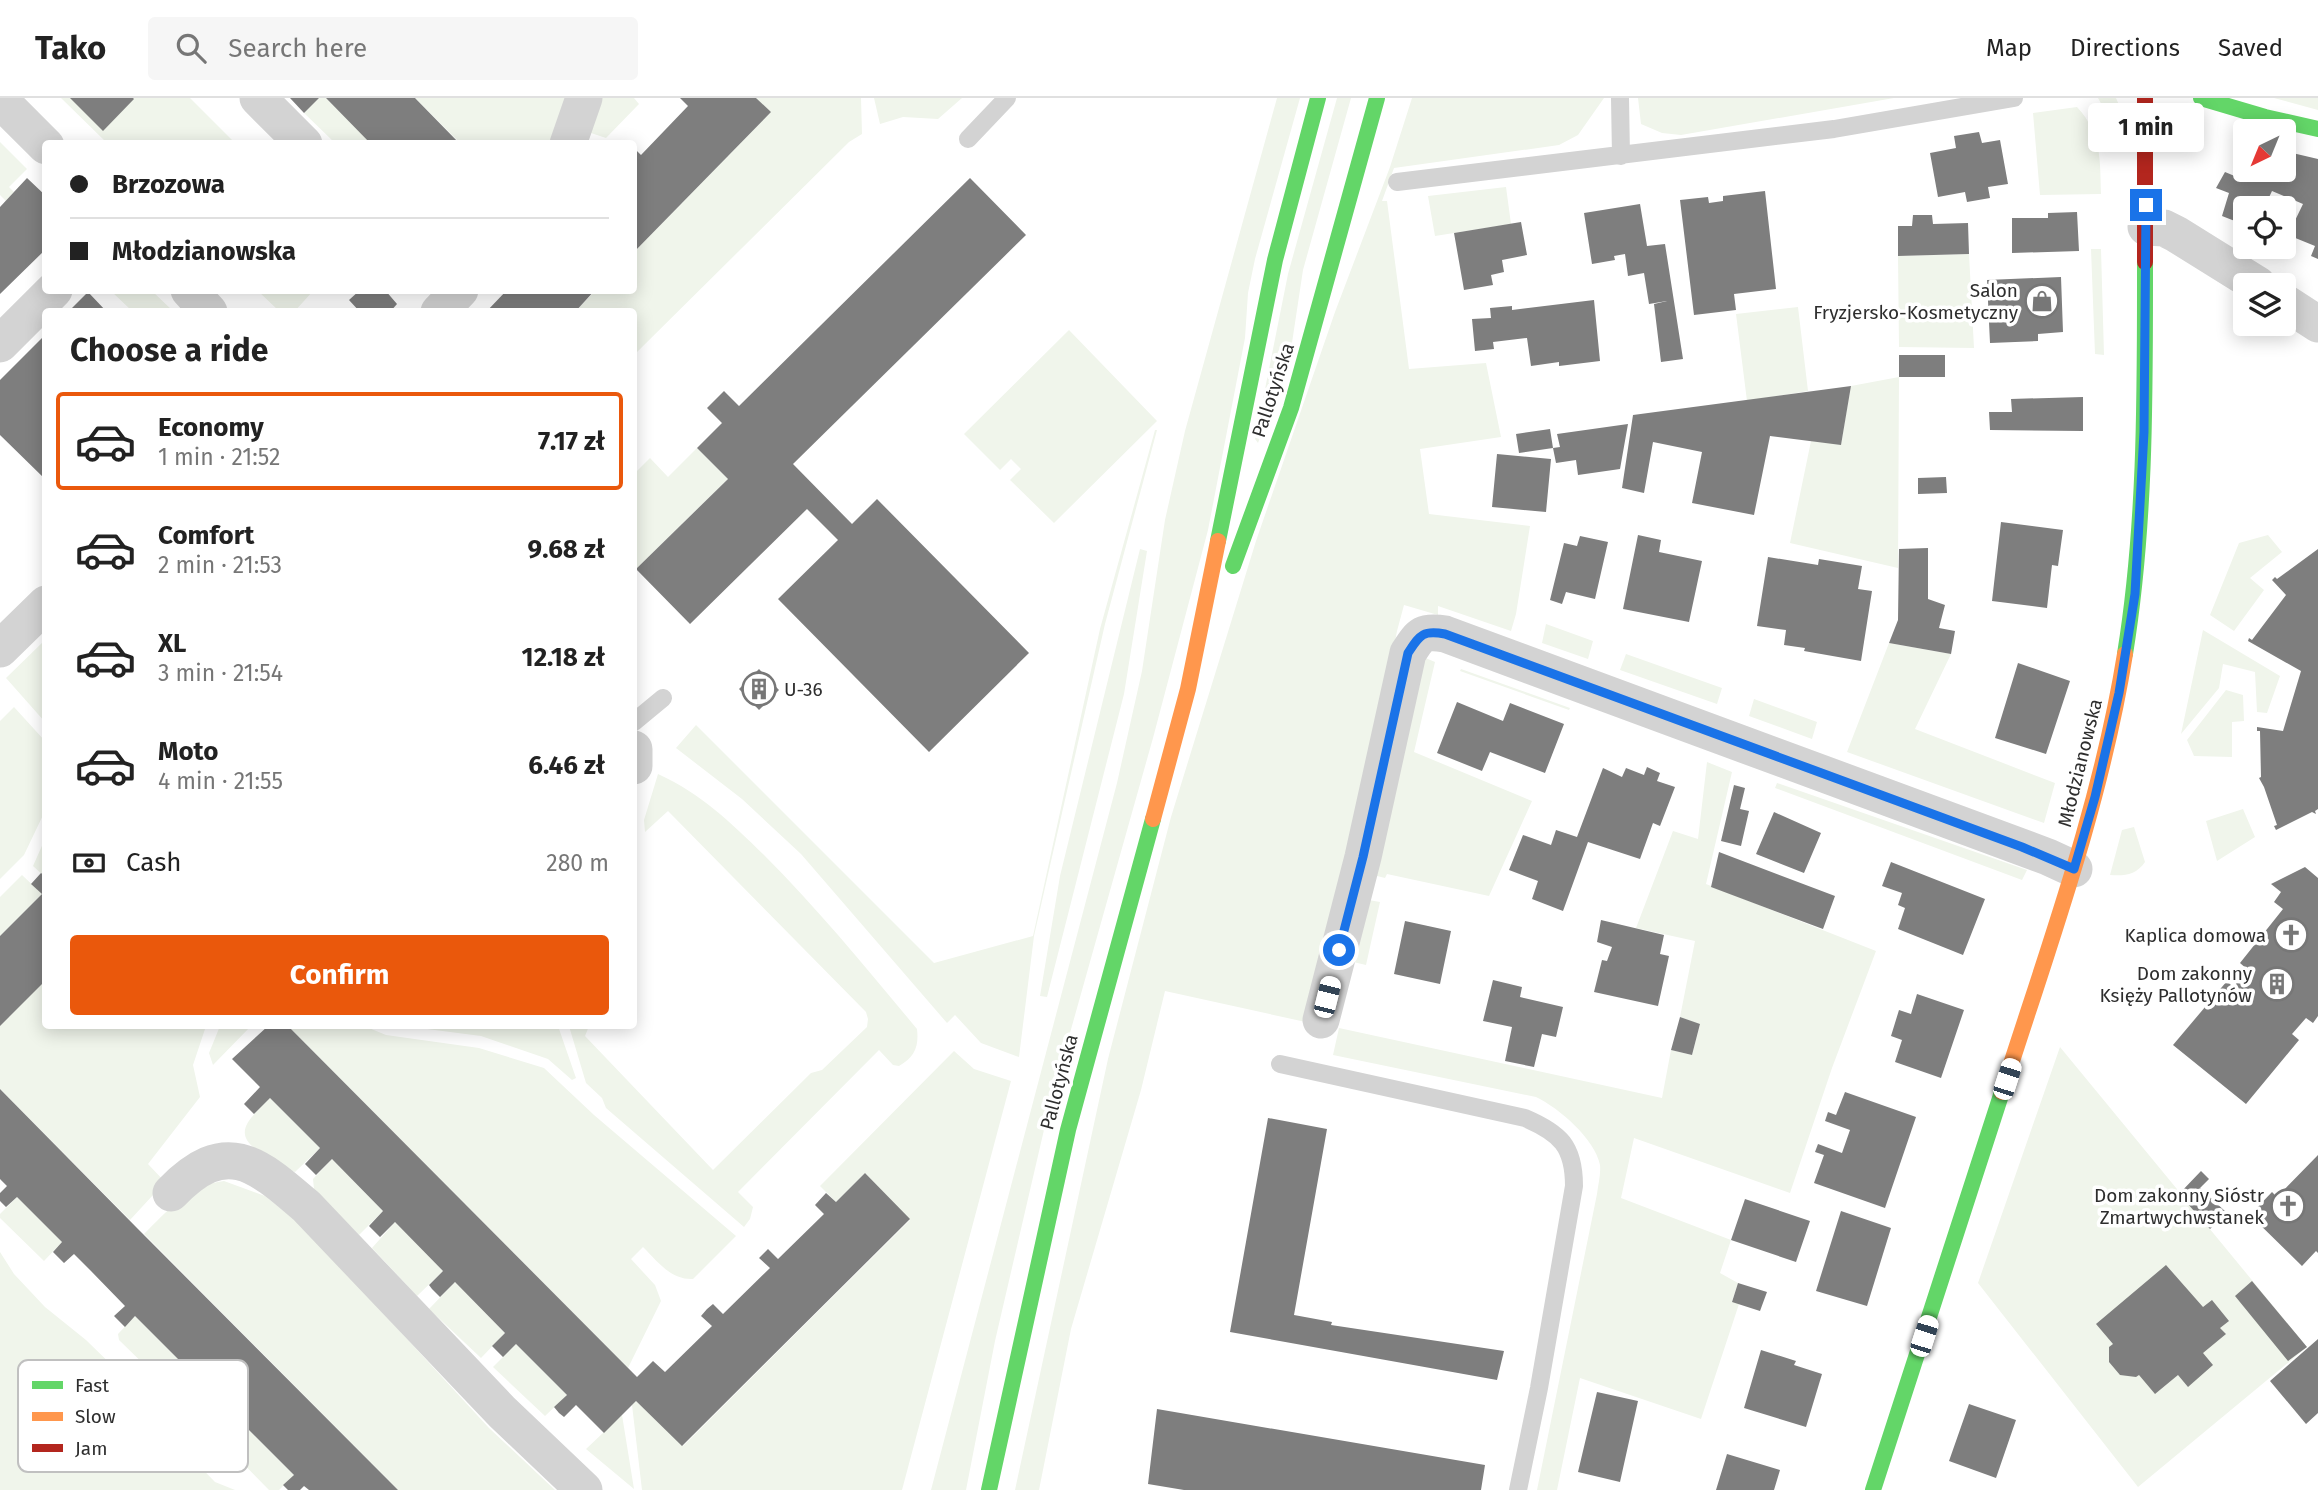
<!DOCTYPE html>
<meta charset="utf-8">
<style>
:root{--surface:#fff;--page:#f6f6f6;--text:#222;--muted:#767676;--line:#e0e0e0;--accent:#ea580c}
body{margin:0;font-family:"Fira Sans",sans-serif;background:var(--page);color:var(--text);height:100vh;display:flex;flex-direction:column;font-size:26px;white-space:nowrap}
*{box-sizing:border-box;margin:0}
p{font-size:23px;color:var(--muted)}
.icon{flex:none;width:38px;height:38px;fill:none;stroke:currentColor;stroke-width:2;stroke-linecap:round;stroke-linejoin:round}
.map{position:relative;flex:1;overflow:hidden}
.drawer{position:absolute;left:42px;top:210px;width:595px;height:721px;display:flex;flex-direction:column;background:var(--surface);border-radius:7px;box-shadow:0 4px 18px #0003}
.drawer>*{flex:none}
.banner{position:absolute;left:42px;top:42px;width:595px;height:154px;border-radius:7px;box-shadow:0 4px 18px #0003;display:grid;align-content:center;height:154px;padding:0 28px;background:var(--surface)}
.needle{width:46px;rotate:223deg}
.buttons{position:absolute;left:2233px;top:21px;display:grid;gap:14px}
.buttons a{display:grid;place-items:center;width:63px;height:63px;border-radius:7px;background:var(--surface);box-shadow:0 4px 18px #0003;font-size:35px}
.end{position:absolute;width:32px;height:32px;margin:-16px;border:9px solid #1a73e8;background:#fff;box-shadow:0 0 0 4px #fff}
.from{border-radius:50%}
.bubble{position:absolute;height:49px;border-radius:7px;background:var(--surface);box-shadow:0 4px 18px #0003;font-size:23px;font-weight:700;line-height:49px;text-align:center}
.car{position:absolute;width:21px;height:42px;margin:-21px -10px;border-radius:9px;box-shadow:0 0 5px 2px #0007;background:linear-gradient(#fff 24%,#345 0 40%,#fff 0 76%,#345 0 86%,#fff 0)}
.banner b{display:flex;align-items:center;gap:24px;height:66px;font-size:26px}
.banner b+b{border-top:2px solid var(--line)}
.banner i{width:18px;height:18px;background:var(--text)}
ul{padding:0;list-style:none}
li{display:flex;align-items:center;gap:21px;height:98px;margin:0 14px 10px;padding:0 14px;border:4px solid transparent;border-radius:7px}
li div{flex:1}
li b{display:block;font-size:26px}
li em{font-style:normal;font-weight:700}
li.current{border-color:var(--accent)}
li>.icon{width:63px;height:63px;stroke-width:1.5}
h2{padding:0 28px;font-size:32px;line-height:84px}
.pay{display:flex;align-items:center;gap:18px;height:77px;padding:0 28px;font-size:26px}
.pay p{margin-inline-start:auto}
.cta{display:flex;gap:14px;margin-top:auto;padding:14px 28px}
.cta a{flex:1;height:80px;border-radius:7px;background:var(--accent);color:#fff;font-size:28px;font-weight:700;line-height:80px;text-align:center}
header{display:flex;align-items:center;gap:42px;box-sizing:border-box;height:98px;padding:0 35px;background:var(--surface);border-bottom:2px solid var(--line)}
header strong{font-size:33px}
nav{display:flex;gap:38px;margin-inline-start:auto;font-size:24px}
.search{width:490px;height:63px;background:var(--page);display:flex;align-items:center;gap:18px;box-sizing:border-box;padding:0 24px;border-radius:7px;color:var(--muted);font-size:26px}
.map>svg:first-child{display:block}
</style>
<header>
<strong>Tako</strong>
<div class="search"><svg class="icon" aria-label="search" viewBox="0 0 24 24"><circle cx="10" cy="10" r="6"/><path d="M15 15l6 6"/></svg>Search here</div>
<nav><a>Map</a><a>Directions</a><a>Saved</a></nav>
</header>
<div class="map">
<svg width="2318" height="1392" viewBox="0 0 2318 1392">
<rect width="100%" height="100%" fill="#fff"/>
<path fill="#f0f5eb" d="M61,0H190L235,45H107Z
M319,0H326L371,45H335L304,15Z
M415,0H571L554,46L460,45Z
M601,0H634L639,6L606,40L588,34Z
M756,0H861L862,36L849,44L634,257V214H575L595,193L634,192V154L770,15Z
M874,0H962L938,21L903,19L880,26Z
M1277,0H1300L1255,161L1248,195L1245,240L1208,432L1153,640L1050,1006L995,1243L966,1392H931L1117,685L1142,573L1165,422L1185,333Z
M1337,0H1351L1303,172L1290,258L1258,345L1255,341L1288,176Z
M1412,0H1604L1578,37L1559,47L1394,70L1382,103H1387L1409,271L1486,265L1501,339L1420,351L1429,416L1530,428L1516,516L1511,533L1438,508V517L1404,507L1397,533L1373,658L1310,925L1165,893L1141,992L1071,1231L1039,1392H1015L1108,961L1171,719L1256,443L1335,214L1390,69Z
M1638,0H1894L1681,37L1662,35L1641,26Z
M2098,0H2116L2119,7L2121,41Z
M2274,0H2318V12Z
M2077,9C2102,36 2100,62 2101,96L2040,97L2033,15Z
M0,44L27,71L9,89L14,94L6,103L0,97Z
M1506,89L1511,126L1435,138L1428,98Z
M2091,151H2101L2104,257L2095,256Z
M1969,156L1974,250L1899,249L1898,158Z
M111,193H152L173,213H132Z
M258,193H313L294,214L279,213Z
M1798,209L1808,293L1747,303L1736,216Z
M1069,232L1157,323L1054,425L1010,382L1021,371L1011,361L1000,372L964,336Z
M1899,279L1898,470L1790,445L1811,343L1841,346L1851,288Z
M1155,332H1157L1105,526L1034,838L1019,959L981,945L955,917L947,925L801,756L742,701L676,650L696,627L934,865L1033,838L1100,531Z
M697,350L728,381L634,473V376L650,360L668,379Z
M2268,437L2282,454L2250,480L2264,492L2234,533L2210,517L2239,445Z
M1140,451L1147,453L1124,596L1047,899L1040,898L1060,778Z
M1546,526L1593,543L1588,561L1542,545Z
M2203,532L2280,578L2267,615L2257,614L2255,574L2223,566L2219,590L2181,636Z
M45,542V624L6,580Z
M1889,545L1951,556L1915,631L2055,685L2044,725L1847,654Z
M1416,556L1435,564L1414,654L1532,703L1489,798L1387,776L1385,780L1369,776Z
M1626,556L1722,590L1717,606L1620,572Z
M1461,571L1570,610L1569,612L1460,573Z
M2226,592L2243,597L2244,623L2232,624V659L2194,658L2187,642Z
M1754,601L1817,624L1812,641L1749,618Z
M14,609L45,643V713L24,757L0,781V623Z
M1707,664L1732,674L1706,786L1876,853L1832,970L1790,1095L1634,1040L1621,1100L1731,1142L1720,1175L1738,1185L1732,1203L1739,1206L1701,1321L1580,1280L1557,1392H1537L1597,1096C1598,1087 1601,1076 1600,1067C1595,1041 1559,1010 1536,999L1333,957L1339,930L1662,1000L1671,952L1692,957L1700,927L1680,919L1695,843L1636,830L1673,733L1698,741Z
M658,676C703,697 729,723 764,757C819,812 868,872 917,931C919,948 915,959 899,968L893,967L879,952L738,1094L753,1109L750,1121L744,1129L606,1010L602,1000L586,985L569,928H589L585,938L713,1072L811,975L822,972L867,929L868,921L866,914L668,713L645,734L644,722Z
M1777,685L2027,772L2022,782L1775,690Z
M2243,711L2255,739L2217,763L2206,723Z
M2134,729L2145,764C2136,777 2125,778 2110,777L2122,732Z
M45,741V779L33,768Z
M22,777L42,796L0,838V799Z
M1363,801L1380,804L1366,867L1349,863Z
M45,882L46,928H206L193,967L200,999L148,1066L165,1084L130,1122L0,991V928Z
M220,928H251L213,967L209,955Z
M288,928H364L386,937L479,950L544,970L594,1017L736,1138L693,1181C671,1182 658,1164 643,1149L631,1161L655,1187L661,1203L628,1270Z
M404,928H518L521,930L524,928H558L576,980L572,982L548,961L481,938Z
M2060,949L2307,1249L2138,1389L1978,1185Z
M954,953L974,971L1011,983L902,1392H642L632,1307L636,1303L683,1348L910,1122L865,1075L836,1104L820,1088Z
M270,1000L320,1050L295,1074C285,1071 275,1064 266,1058C229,1037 247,1023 270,1000Z
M332,1061L383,1113L359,1137L314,1091L313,1081Z
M224,1083L265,1098L304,1129L489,1330L555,1392H398L144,1136C167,1113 190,1087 224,1083Z
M17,1099L62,1144L44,1163L0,1120V1116Z
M395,1124L443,1173L417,1198L372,1150Z
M0,1154L14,1176L45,1209L86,1242L160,1314L179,1347L215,1384L235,1392H0Z
M455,1184L505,1235L481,1260L429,1211Z
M135,1218L180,1263L161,1283L119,1242L118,1236Z
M516,1246L567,1297L545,1318L493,1269Z
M622,1317L634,1391L586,1351Z
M246,1329L294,1377L279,1392H269L227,1349Z"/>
<path fill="#7e7e7e" d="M70,0H133L134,1L103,33Z
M290,0H319L304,15Z
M326,0H415L460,46H371Z
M680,0H756L771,14L634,154V50L641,57L688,8Z
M1979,34L1982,45L2000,42L2008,86L1988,89L1990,100L1967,104L1965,94L1938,99L1930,55L1956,50L1954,38Z
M2284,53L2318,61V161L2311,158L2315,148L2288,137L2303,106L2272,93L2264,110H2245V127L2222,118L2229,95L2216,90L2225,74L2249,84L2255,72H2284Z
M27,80L46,98V151L0,196V109Z
M970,80L1026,137L793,366L852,426L877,401L1029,555L929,654L778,501L838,442L807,411L690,526L636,471L728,381L697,350L722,325L707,310L724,293L739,308Z
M1765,93L1776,191L1734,196L1736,212L1694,217L1680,102L1708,99L1709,105L1723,103V98Z
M1640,106L1647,148L1665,146L1683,261L1661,264L1654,206L1667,203L1649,206L1644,175L1628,178L1625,156L1614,158L1615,162L1592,166L1584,115Z
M2077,114L2079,153L2012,155V120H2048V115Z
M1913,117H1932L1933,126L1968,125L1969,156L1898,158V128H1912Z
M1521,124L1527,157L1502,162L1504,174L1491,177L1493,187L1464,192L1454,135Z
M2061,179L2063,234L2038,236V243L1990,245L1987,182Z
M360,192H385L397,206L390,214H360L349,202Z
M507,192H595L575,214H486Z
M88,194L107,214H68Z
M1594,202L1600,263L1559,268V264L1531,268L1527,240L1493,244L1494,251L1475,253L1472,221L1491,220L1490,210L1512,208V212Z
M46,236V382L0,337V282Z
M1899,257H1945V279H1899Z
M1851,288L1841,347L1770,338L1754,417L1692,405L1702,354L1653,344L1644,395L1622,390L1633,317Z
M2083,299V333L1990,332L1989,314H2012L2011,301Z
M1628,326L1620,371L1578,377L1576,362L1556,365L1553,350L1560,349L1557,336Z
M1550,331L1553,350L1519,355L1516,336Z
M1497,356L1551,361L1546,414L1492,409Z
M1946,379L1947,395L1918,396V380Z
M2001,424L2063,432L2058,468L2052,467L2047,510L1992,503Z
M1638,437L1661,442L1659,454L1702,463L1689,524L1623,511Z
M1580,438L1608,444L1595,501L1566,494L1562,506L1550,502L1564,445L1577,448Z
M1928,450V501L1945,507L1939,530L1955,533L1951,556L1889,545L1898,522L1899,451Z
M2318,451V711L2315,713L2316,716L2312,714L2276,732L2274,728L2277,727L2264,689L2259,680L2261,679L2260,633H2257V629L2283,633L2301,573L2248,543L2249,540L2252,542L2286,497L2272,482L2275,479L2277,481Z
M1768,459L1818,467L1819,461L1862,468L1858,491L1872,493L1861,563L1804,553L1805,550L1784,547L1786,532L1757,528Z
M2018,565L2070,583L2046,656L1995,640Z
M759,571L779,592L759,612L739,591Z
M1457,604L1503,623L1510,605L1564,626L1545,675L1490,654L1482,673L1437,655Z
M1647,669L1660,675L1657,683L1675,689L1660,728L1653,725L1640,761L1588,744L1563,813L1532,801L1538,783L1509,772L1523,737L1551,747L1556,732L1577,739L1603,670L1622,679L1626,670L1644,677Z
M1734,687L1745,690L1740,711L1749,713L1741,748L1721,743Z
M1774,714L1821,735L1804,775L1756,756Z
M1719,754L1835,798L1823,831L1711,789Z
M1891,764L1985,801L1963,857L1898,831L1905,810L1898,807L1902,795L1882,788Z
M2305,769L2318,780V918L2313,925L2306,920L2292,936L2299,942L2246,1006L2173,947L2227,883L2233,889L2248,872L2240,865L2283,811L2274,804L2281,794L2271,786Z
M41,775L46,779V882L0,928V838L42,796L31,786Z
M1601,822L1664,837L1660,856L1669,858L1658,908L1594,894L1602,862L1607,863L1612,849L1597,844Z
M1405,823L1451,833L1440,886L1394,876Z
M1493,882L1522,889L1520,899L1563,909L1556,939L1542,936L1534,969L1505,963L1512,929L1483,923Z
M1917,896L1964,912L1941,980L1895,964L1902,942L1891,938L1899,912L1911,916Z
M1680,919L1700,926L1692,957L1671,952Z
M268,928H288L637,1279L653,1263L665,1274L712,1228L701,1218L707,1211L713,1206L723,1216L770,1170L759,1160L768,1151L778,1161L824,1116L815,1107L826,1095L836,1104L865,1075L910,1121L682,1348L636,1303L604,1335L576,1307L564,1319L559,1315L554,1309L567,1297L516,1246L503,1259L492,1248L505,1235L455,1184L440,1199L432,1191L429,1187L443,1173L395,1124L380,1139L369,1128L383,1113L332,1061L316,1077L305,1066L320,1050L270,1000L254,1016L244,1006L260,989L232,961Z
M0,991L136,1129L398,1392H309L304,1388L300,1392H288L283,1387L294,1377L246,1329L236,1339L228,1330L238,1321L191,1274L180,1284L170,1273L180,1263L135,1218L125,1229L114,1218L125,1208L91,1173L74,1156L64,1165L53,1154L62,1144L17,1099L6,1109L0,1103V1095L7,1088L0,1081Z
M1845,994L1916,1019L1885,1110L1814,1085L1824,1057L1815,1054L1818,1046L1842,1055L1850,1032L1825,1023L1828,1014L1836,1017Z
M1268,1020L1327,1031L1294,1217L1332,1224L1331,1227L1504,1253L1497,1282L1230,1234Z
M2318,1057V1155L2316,1153L2302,1168L2250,1117L2272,1094L2277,1099Z
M2201,1073L2209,1081L2200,1090L2227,1115L2210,1131L2179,1096Z
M1745,1101L1810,1123L1796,1164L1731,1142Z
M1841,1113L1891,1130L1867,1208L1816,1193Z
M2166,1167L2203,1209L2212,1202L2229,1223L2220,1230L2226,1236L2203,1255L2213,1267L2188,1289L2178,1277L2155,1296L2139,1277L2136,1279L2120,1277L2109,1264V1249L2113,1246L2096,1226Z
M2252,1183L2307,1249L2288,1263L2235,1198Z
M1738,1185L1767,1194L1760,1213L1732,1204Z
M2318,1241V1315L2306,1326L2270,1283Z
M1761,1252L1796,1263L1794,1267L1822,1276L1806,1329L1744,1310Z
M1597,1294L1638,1303L1620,1384L1578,1374Z
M1969,1306L2016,1322L1996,1380L1949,1363Z
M1157,1311L1485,1367L1481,1392H1184L1148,1386Z
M1727,1356L1780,1372L1774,1392H1716Z"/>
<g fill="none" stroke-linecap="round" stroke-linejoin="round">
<path stroke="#d3d3d3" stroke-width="18" d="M1620,0L1621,58
M968,41L1007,0
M1397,84L1834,31L2014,0
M634,624L663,600
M1280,966L1525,1020C1560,1035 1574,1048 1574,1088L1539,1290L1518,1392"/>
<path stroke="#d3d3d3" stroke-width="37" d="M258,0L304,46
M0,2L46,48
M568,46L584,0
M2146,129L2164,130L2176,136L2258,187
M189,192L209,214
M2284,204L2318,226
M439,214L460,192
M0,246L54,192
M0,551L46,506
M634,651V668
M1321,922L1363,759L1408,555C1420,537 1422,532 1445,536L2048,759L2074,771
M171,1095C226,1038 256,1065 307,1109L502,1314L584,1392"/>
<path stroke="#63d668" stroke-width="16" d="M2201,0L2265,19L2318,31
M1218,443L1275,162L1318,0
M1233,468L1291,310L1377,0
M2125,556C2146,426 2145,295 2145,164
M989,1392L1068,1032L1153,721
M1873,1392L2002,994"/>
<path stroke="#ff974d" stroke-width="16" d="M1153,721L1188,591L1218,443
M2002,994C2048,850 2101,706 2125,556"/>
<path stroke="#b3261e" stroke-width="16" d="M2145,0V164"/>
</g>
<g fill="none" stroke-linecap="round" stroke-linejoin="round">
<path stroke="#1a73e8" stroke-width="9" d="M1339,852L1363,759L1408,555C1420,537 1422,532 1445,536L2022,749L2074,771L2095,699L2119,595L2135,496L2144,334L2146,107"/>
</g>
<defs>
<symbol id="shop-ring" viewBox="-11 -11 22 22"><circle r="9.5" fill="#fff" stroke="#777" stroke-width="1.5"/><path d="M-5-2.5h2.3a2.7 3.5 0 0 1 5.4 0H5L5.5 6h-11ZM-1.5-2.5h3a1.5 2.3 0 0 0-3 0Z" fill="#777"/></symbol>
<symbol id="building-ring" viewBox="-11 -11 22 22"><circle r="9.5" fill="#fff" stroke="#777" stroke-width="1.5"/><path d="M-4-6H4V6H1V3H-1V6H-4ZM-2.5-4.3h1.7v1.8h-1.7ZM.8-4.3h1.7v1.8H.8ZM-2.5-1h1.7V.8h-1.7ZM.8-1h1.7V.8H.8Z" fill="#777"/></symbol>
<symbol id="church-ring" viewBox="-11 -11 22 22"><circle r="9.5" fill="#fff" stroke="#777" stroke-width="1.5"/><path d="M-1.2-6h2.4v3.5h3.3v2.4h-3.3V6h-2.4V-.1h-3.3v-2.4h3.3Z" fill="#777"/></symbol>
</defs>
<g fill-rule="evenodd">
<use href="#shop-ring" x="2023" y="184" width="38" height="38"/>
<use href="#building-ring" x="740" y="572" width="38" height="38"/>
<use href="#church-ring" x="2272" y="818" width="38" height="38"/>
<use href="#building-ring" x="2258" y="867" width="38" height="38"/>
<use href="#church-ring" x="2269" y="1089" width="38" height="38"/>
</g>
<g text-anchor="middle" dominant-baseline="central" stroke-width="7" stroke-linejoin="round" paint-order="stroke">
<g font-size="19" fill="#2e2e2e" stroke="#fff" text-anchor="end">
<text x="2018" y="192">Salon<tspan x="2018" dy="22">Fryzjersko-Kosmetyczny</tspan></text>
<text x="784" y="591" text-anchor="start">U-36</text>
<text x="2266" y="837">Kaplica domowa</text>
<text x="2252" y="875">Dom zakonny<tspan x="2252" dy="22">Księży Pallotynów</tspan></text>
<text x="2264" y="1097">Dom zakonny Sióstr<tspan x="2264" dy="22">Zmartwychwstanek</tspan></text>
</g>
<g font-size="19" fill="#2e2e2e" stroke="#fff">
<text transform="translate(1273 292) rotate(-72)">Pallotyńska</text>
<text transform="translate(2080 665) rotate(-76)">Młodzianowska</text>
<text transform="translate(1059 984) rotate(-75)">Pallotyńska</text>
</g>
</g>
<rect x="18" y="1262" width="230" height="112" rx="10" fill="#fff" stroke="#c0c0c0" stroke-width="2"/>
<rect x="32" y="1283" width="31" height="8" fill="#63d668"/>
<rect x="32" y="1314" width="31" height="9" fill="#ff974d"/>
<rect x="32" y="1346" width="31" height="8" fill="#b3261e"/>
<g font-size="19" fill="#2e2e2e">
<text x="75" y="1294">Fast</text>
<text x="75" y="1325">Slow</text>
<text x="75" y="1357">Jam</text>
</g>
</svg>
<div class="buttons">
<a><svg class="needle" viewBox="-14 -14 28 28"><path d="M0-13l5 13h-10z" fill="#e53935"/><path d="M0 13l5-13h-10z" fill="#767676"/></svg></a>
<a><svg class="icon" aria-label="locate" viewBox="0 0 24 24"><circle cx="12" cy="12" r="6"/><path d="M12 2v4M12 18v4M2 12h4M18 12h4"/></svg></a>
<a><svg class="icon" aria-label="layers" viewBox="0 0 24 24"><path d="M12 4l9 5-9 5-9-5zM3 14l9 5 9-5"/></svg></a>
</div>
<i class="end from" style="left:1339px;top:852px"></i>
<i class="end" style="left:2146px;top:107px"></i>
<div class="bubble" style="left:2088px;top:5px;width:116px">1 min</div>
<i class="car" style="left:1327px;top:899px;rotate:14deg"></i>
<i class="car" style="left:2007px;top:981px;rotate:18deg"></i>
<i class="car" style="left:1924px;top:1238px;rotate:18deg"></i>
<div class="banner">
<b><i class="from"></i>Brzozowa</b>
<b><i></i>Młodzianowska</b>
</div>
<section class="drawer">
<h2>Choose a ride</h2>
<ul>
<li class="current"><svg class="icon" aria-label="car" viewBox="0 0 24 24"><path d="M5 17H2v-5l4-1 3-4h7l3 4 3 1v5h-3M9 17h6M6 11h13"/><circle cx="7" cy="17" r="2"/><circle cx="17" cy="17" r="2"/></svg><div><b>Economy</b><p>1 min · 21:52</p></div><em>7.17 zł</em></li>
<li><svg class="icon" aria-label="car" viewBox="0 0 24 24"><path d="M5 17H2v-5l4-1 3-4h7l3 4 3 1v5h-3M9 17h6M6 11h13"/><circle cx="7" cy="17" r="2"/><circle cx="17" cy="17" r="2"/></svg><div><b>Comfort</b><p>2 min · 21:53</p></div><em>9.68 zł</em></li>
<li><svg class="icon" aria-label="car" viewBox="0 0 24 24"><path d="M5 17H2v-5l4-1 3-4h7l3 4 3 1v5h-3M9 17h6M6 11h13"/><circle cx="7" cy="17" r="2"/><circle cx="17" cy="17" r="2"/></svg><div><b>XL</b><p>3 min · 21:54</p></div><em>12.18 zł</em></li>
<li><svg class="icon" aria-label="car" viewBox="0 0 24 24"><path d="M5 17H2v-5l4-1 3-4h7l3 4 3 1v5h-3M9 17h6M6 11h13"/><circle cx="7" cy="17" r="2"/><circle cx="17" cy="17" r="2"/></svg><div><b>Moto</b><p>4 min · 21:55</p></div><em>6.46 zł</em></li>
</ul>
<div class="pay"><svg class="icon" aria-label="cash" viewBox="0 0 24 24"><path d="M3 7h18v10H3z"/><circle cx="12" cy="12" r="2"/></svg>Cash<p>280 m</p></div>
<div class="cta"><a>Confirm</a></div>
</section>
</div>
